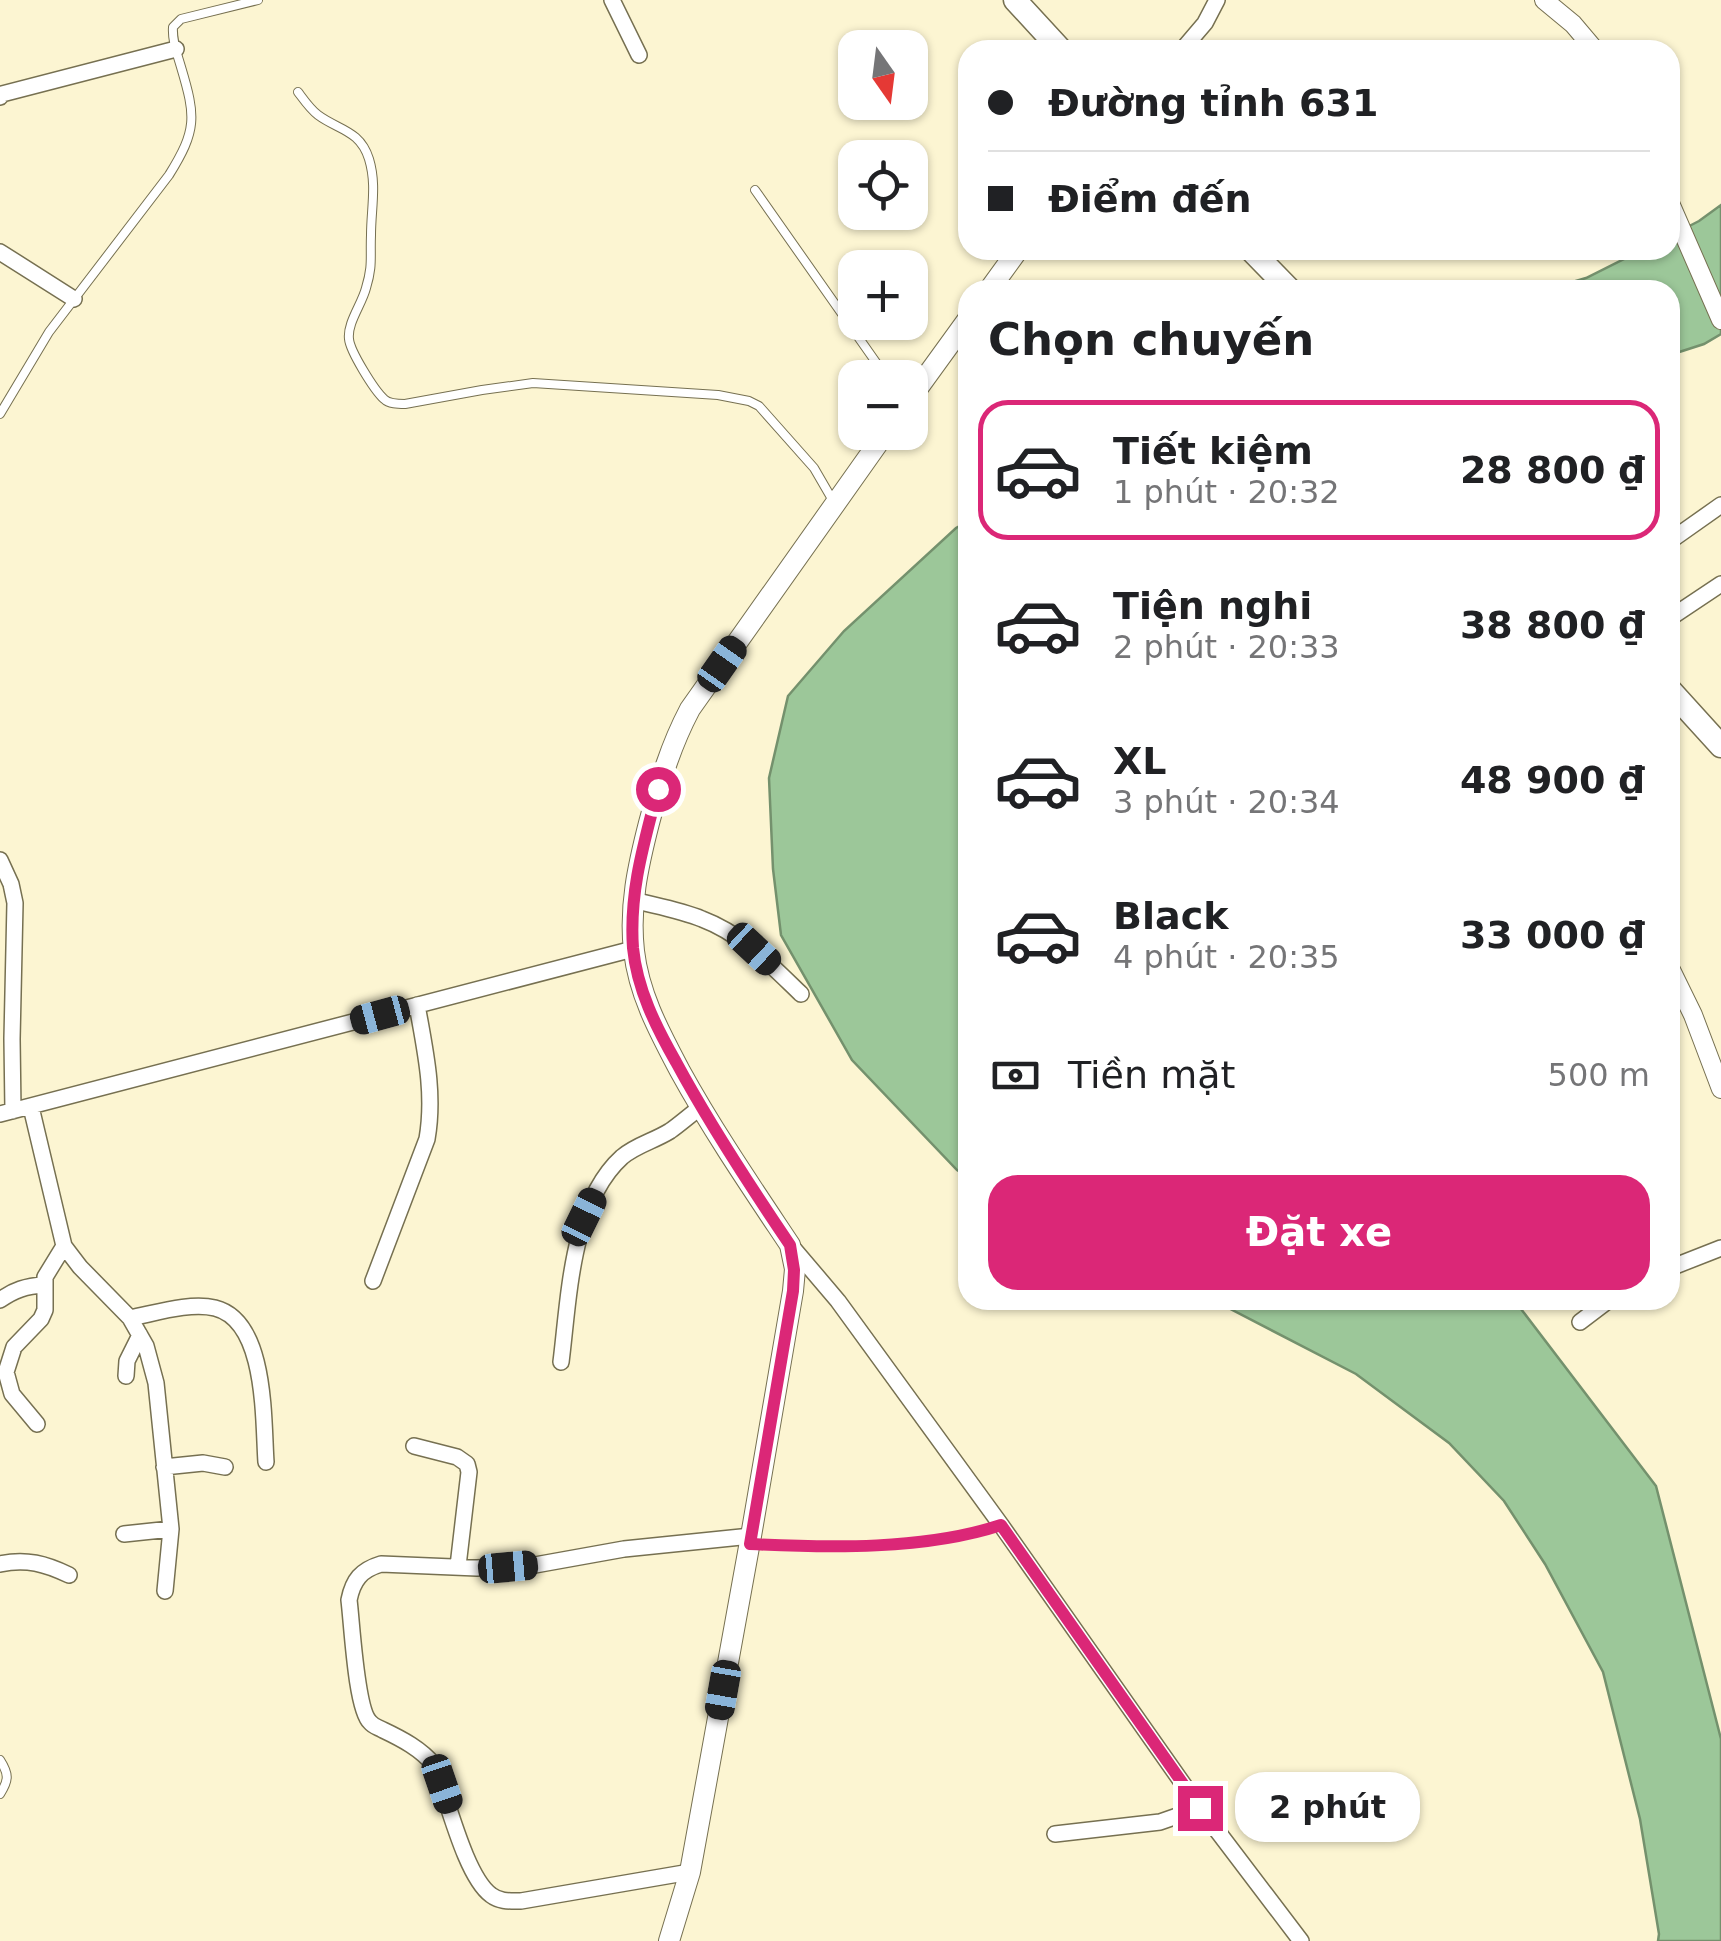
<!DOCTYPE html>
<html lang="vi">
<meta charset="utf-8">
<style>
:root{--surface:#fff;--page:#f6f6f6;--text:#202124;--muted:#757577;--line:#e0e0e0;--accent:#db2777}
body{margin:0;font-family:"DejaVu Sans",sans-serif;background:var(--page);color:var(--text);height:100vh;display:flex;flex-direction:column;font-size:38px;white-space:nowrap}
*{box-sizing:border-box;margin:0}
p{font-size:32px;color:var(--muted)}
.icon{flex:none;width:55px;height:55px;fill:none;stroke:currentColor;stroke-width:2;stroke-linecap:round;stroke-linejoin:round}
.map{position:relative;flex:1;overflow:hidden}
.sheet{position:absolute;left:958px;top:280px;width:722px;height:1030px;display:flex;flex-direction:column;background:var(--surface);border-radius:30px;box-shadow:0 2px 8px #0004}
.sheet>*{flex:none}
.hud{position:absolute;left:958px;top:40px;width:722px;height:220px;border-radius:30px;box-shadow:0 2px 8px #0004;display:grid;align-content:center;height:220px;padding:0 30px;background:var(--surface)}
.needle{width:65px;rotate:166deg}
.fabs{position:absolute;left:838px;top:30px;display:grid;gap:20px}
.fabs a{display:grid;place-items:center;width:90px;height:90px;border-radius:20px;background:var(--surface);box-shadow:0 2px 8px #0004;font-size:50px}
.end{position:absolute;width:45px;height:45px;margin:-22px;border:12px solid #db2777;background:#fff;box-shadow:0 0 0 5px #fff}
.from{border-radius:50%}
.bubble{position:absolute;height:70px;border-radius:30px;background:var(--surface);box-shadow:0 2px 8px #0004;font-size:32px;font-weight:600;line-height:70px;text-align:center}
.car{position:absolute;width:30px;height:60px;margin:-30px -15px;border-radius:12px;box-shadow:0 0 8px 2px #0007;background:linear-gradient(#222 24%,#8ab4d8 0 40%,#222 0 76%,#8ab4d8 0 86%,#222 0)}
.hud b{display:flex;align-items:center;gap:35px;height:95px;font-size:38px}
.hud b+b{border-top:2px solid var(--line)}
.hud i{width:25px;height:25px;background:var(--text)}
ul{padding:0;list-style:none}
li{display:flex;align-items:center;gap:30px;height:140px;margin:0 20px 15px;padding:0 10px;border:5px solid transparent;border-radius:30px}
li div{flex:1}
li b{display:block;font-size:38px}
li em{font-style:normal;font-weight:600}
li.on{border-color:var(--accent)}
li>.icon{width:90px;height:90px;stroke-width:1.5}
h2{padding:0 30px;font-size:45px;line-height:120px}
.pay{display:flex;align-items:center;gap:25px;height:110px;padding:0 30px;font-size:38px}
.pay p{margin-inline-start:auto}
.cta{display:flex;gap:20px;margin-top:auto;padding:20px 30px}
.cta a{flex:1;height:115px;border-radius:30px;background:var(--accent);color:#fff;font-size:40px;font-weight:600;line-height:115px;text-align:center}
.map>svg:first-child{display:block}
</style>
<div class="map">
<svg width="1721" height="1941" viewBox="0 0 1721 1941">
<rect width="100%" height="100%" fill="#fcf5d2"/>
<path fill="#9cc799" stroke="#74916d" stroke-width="2.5" d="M1721,205V334L1704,344L1670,355V290H1545L1586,278L1642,250H1670V236L1699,221Z
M967,522V1176L957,1170L852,1060L781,935L773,869L769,778L788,696L844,631L956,528Z
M1213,1300H1503L1521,1309L1656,1486L1721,1739V1941H1658L1659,1934L1640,1819L1603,1672L1545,1564L1504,1501L1449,1443L1356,1374Z"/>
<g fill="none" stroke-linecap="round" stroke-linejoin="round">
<defs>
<path id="service" d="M298,92C304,100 310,109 318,115C338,130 360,130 369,159C377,185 371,209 371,235C370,258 373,265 366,288C362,304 347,323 349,339C350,351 374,390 384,399C389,404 398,404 405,404L482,390L533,383L718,395L749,401L759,406L814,468L832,499
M755,190L887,378
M0,414L49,332L169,175C197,130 196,117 181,67C177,53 172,41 173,27L181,19L258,0
M753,1544C830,1548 927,1550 1001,1525
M0,1760C9,1774 9,1780 0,1794"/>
<path id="minor" d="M612,0L639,55
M1182,50L1205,23L1217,0
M0,97L2,94L176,49
M0,252L74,299
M1670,541L1721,505
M1670,618L1721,584
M0,860L11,884L15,903L12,1039L13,1111
M633,900C656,906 680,910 702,919C742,934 771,965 801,994
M31,1107L64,1246L80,1267L130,1318L146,1346L156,1383L171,1529L165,1591
M0,1114L633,949
M793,1248L838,1301L1001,1525L1200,1808L1301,1941
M1670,1268L1721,1248
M373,1281L427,1139C435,1093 425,1050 417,1005
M0,1300C14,1290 26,1286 44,1285
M130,1318C156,1313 190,1302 215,1308C267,1321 263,1420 266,1462
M1580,1322L1609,1300
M561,1362C569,1299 571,1203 622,1157C636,1145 654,1141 670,1131C680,1124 690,1115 701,1107
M126,1376L127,1361L140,1335
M37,1424L12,1394L6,1372L14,1347L41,1319L45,1310V1277L64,1246
M414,1446L457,1457L467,1464L469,1472L458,1566
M164,1467L203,1463L225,1467
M124,1534L171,1529
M0,1564C26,1558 46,1564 69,1575
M1055,1834L1160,1822L1200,1808
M690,1872L521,1901C510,1901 500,1902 491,1895C465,1876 447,1797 434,1765C421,1749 402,1739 383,1730C378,1727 374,1727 370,1722C356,1709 352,1623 349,1600C353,1580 361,1570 381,1564L477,1568L535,1565L624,1549L751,1536"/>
<path id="tertiary" d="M1544,0L1573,24L1595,50
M1670,203L1721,320
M1670,968L1693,1015L1721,1089"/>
<path id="secondary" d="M989,290L1018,250
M910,399L968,319
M669,1941L690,1872L751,1536L793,1291L795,1269L790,1245C752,1188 713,1131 680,1071C660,1033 639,995 634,951C629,906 638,866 649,823C660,782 670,747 690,709L886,432"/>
<path id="primary" d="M1015,0L1061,50
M1251,250L1290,290
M1670,690L1721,746"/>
</defs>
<use href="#service" stroke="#767051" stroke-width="10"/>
<use href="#minor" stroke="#767051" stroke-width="18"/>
<use href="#tertiary" stroke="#767051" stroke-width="20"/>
<use href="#secondary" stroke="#767051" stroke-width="22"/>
<use href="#primary" stroke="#767051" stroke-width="25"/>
<use href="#service" stroke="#fff" stroke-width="8"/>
<use href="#minor" stroke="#fff" stroke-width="15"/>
<use href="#tertiary" stroke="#fff" stroke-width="18"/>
<use href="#secondary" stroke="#fff" stroke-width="20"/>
<use href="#primary" stroke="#fff" stroke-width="22"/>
</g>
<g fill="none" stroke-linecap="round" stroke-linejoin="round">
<path stroke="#db2777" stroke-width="12" d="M658,789C644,843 629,892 633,948C637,989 656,1027 676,1062C710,1125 750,1186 790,1245L794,1270L793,1291L750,1544C829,1548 925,1550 1001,1525L1200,1808"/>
</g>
</svg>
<div class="fabs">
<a><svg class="needle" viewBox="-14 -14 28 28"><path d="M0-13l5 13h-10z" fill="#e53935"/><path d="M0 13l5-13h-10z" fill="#757577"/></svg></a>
<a><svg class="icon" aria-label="locate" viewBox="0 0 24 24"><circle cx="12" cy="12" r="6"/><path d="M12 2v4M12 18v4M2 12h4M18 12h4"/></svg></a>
<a>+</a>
<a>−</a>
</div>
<i class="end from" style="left:658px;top:789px"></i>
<i class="end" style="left:1200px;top:1808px"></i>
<div class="bubble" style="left:1235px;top:1772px;width:185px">2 phút</div>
<i class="car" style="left:722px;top:664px;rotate:35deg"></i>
<i class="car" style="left:754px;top:949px;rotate:133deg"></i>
<i class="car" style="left:380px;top:1015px;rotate:255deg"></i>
<i class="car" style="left:584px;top:1217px;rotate:26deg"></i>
<i class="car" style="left:508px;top:1567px;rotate:85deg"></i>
<i class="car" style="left:723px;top:1690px;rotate:190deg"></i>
<i class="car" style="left:442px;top:1784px;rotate:161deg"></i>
<div class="hud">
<b><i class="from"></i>Đường tỉnh 631</b>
<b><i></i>Điểm đến</b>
</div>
<section class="sheet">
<h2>Chọn chuyến</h2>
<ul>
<li class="on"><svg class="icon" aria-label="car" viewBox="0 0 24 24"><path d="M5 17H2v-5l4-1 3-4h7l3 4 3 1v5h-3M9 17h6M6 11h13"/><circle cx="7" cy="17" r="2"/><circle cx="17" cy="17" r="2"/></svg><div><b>Tiết kiệm</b><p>1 phút · 20:32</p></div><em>28 800 ₫</em></li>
<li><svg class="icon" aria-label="car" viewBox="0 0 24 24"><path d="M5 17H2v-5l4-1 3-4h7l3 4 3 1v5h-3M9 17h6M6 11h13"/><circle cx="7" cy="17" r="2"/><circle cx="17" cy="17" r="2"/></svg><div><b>Tiện nghi</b><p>2 phút · 20:33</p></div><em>38 800 ₫</em></li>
<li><svg class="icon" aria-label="car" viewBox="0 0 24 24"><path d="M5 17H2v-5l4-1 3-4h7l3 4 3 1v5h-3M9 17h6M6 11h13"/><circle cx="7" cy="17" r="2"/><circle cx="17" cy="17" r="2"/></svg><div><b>XL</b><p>3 phút · 20:34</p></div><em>48 900 ₫</em></li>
<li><svg class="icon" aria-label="car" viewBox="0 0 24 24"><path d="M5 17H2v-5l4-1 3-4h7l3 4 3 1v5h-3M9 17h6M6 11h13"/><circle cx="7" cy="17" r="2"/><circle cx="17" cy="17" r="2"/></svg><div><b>Black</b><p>4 phút · 20:35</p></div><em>33 000 ₫</em></li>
</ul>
<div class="pay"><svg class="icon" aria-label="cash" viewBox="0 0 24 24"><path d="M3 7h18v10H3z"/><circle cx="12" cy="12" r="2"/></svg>Tiền mặt<p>500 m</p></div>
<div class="cta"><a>Đặt xe</a></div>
</section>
</div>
